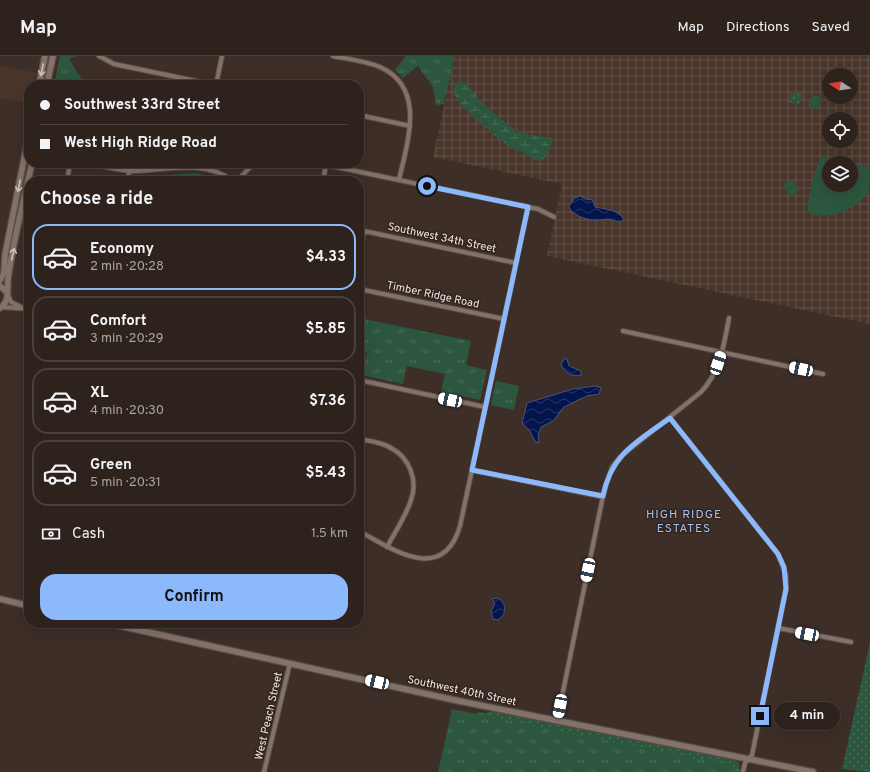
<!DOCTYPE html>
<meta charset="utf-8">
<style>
:root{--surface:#2e221d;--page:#3a2f2a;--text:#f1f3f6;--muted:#a7a4a4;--line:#493f3b;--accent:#8cb9fc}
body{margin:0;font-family:Overpass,sans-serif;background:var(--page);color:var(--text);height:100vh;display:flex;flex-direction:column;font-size:15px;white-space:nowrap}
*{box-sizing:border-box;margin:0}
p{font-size:13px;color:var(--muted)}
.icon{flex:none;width:22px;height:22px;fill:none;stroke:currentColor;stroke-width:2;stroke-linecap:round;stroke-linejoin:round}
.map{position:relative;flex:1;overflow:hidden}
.sheet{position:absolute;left:24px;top:120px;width:340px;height:452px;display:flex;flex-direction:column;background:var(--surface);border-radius:16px;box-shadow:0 4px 16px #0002,0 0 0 1px var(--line)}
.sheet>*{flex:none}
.top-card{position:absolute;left:24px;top:24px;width:340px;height:88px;border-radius:16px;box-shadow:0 4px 16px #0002,0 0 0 1px var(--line);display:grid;align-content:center;height:88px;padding:0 16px;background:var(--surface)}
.needle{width:26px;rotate:282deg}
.buttons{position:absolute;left:822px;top:12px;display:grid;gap:8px}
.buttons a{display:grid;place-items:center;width:36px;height:36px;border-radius:50%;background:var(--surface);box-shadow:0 4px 16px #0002,0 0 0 1px var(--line);font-size:20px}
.end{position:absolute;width:18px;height:18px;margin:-9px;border:5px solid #8cb9fc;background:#111;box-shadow:0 0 0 2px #111}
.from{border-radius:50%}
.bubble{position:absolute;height:28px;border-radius:14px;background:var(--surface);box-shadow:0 4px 16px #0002,0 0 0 1px var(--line);font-size:13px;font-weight:700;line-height:28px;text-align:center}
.car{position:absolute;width:12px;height:24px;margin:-12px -6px;border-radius:5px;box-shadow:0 0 3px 1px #0007;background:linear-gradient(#fff 24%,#345 0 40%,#fff 0 76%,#345 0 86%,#fff 0)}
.top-card b{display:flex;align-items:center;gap:14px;height:38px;font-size:15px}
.top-card b+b{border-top:1px solid var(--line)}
.top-card i{width:10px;height:10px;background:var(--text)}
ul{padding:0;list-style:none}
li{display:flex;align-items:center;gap:12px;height:66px;margin:0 8px 6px;padding:0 8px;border:2px solid var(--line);border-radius:16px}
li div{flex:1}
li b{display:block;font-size:15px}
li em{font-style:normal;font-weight:700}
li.on{border-color:var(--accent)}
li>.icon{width:36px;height:36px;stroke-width:1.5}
h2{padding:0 16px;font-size:18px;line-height:48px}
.pay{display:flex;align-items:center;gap:10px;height:44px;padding:0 16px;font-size:15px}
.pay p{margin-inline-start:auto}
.action{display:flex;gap:8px;margin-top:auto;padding:8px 16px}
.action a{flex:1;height:46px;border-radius:16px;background:var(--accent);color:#111;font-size:16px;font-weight:700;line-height:46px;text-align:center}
header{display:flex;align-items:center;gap:24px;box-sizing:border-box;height:56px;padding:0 20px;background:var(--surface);border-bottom:1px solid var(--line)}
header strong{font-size:19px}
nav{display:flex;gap:22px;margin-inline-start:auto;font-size:14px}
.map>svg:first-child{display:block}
</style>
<header>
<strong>Map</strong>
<nav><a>Map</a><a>Directions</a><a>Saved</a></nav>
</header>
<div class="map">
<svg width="870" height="716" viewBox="0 0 870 716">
<defs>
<pattern id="industrial-grid" width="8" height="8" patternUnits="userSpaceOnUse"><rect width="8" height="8" fill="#4a352a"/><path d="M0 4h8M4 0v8" fill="none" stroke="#645249"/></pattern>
<pattern id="grass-dots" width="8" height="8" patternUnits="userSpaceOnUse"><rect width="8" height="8" fill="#2c563e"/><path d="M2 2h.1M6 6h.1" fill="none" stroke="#4b6e5a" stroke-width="1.8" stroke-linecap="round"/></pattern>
<pattern id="wetland-marsh" width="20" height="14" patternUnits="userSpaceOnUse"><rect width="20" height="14" fill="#2c563e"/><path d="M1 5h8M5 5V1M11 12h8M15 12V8" fill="none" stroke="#4b6e5a"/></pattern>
<pattern id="park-tufts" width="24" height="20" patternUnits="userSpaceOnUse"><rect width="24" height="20" fill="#2c563e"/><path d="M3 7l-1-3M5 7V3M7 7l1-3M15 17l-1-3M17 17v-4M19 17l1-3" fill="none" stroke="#4b6e5a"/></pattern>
<pattern id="water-waves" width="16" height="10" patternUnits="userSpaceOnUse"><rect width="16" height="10" fill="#03154c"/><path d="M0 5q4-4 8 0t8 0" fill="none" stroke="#283766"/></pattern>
</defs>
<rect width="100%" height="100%" fill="#3d2e27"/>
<path fill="#4a352a" d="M0,9L36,17L33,29H29V48L0,42Z"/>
<path fill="url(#industrial-grid)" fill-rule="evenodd" d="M455,0H870V268L547,200L562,128L433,101ZM829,19H851V41H829ZM829,63H851V85H829ZM829,107H851V129H829Z"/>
<path fill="url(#grass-dots)" d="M791,36L802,38L799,49L789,46Z
M870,586V716L842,713Z
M491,655L734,704L739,707L740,716H540L472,661L478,656L486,657Z"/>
<path fill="url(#wetland-marsh)" d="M461,25L468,29L484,49L515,74L530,79L552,82V87L544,103L536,105C528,98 521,96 512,92C501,86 463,53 457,43C454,39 454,35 454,31Z"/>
<path fill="url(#park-tufts)" d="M60,0H77L69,3L84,27L94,29H54Z
M406,0H455L444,48L436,49L433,31L418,10L403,22L395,14Z
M197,117L213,121L212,125H154L152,120Z
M359,262L471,285L466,309L487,314L480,344L441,336L445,318L407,310L403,328L362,319L367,296L359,294Z
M496,325L519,330L514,354L491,349Z
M452,653L738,711L737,716H438Z"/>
<path fill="#2c563e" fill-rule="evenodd" d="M812,39L822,41L818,54L808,51Z
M823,100L870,111L869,136C854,154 832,165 808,157C807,146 815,106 823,100ZM829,107H851V129H829Z
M791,123L799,135L791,141L783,129Z"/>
<path fill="url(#water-waves)" stroke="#4a5379" d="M580,140L587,144L592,143L595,151C604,153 620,154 624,164C618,167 614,164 608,163C605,163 602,164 599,164C590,165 571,160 569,150L575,142Z
M565,302L567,303L569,310L581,315V319C572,321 564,317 561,308Z
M595,330L601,332L599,338L587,340L564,351L553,365L541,371L538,380L539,387L535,386L530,375L522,367L527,347L573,333Z
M498,542C507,547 507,560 497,564L493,563L491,556L495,547L492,543Z"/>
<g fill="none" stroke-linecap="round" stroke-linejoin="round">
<defs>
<path id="street" d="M99,0L114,8L215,29
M333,0C348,3 366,5 380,11C427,32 407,87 399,124
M216,29L222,0
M359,59L410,70
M88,107C102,110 116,114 130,115C165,115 203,102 233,125
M317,107L538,153L554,161
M67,125L70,107
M128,125L129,115
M237,125L254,107
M323,125L326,109
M359,174L516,207
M359,200L364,175
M359,233L504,263
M8,239L11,246L21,251
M2,251L29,253
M623,275L823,318
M359,324L485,351
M670,362L778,498L786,519V533L752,699L745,707L743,716
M359,383C370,385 382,386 391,392C410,402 418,425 411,444C406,460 395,476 387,491
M472,414L603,441
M359,475C392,493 443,529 460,470L528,151
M778,572L851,586
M557,665L604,435L612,411L620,401L701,336C720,316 724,289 729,262
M264,716L290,607"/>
<path id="secondary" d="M39,29L45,0
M47,29L53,0
M0,224L4,217L5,199L29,78
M0,230L7,236
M0,252C10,246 7,234 8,223C13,184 24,145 32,107
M0,543L29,550
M107,567L454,644L813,716"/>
</defs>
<use href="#street" stroke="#594c46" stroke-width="6"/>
<use href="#secondary" stroke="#594c46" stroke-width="8"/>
<use href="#street" stroke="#837269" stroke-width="4"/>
<use href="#secondary" stroke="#837269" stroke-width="5.5"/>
</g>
<defs><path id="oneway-shaft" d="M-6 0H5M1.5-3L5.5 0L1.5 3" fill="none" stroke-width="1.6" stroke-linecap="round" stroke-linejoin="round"/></defs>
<g stroke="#cfc2bd">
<use href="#oneway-shaft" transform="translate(42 14) rotate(102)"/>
<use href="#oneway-shaft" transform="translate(19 130) rotate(101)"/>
<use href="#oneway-shaft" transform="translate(13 198) rotate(-78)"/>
</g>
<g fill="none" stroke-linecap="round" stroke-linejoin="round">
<path stroke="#8cb9fc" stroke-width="5" d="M427,130L528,151L472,414L603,440C611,398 638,385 670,362L778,498L784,511L786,533L760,660"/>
</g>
<g text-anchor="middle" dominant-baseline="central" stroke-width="3" stroke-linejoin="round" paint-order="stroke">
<g font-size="11" fill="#efe5e1" stroke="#33241d">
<text transform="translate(442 182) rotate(12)">Southwest 34th Street</text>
<text transform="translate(433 239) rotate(12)">Timber Ridge Road</text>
<text transform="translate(462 635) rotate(12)">Southwest 40th Street</text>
<text transform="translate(269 660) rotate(-77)">West Peach Street</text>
</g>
<g font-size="12" letter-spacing="1" fill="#9fc1f3" stroke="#33241d">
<text x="684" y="459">HIGH RIDGE<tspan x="684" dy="14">ESTATES</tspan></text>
</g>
</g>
</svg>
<div class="buttons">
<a><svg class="needle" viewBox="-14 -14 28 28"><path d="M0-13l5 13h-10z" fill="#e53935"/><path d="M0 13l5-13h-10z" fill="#a7a4a4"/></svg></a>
<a><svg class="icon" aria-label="locate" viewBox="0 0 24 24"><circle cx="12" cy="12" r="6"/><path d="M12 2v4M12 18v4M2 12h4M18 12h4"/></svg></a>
<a><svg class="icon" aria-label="layers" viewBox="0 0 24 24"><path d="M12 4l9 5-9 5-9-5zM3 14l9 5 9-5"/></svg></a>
</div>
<i class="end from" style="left:427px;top:130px"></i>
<i class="end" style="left:760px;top:660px"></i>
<div class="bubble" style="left:774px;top:646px;width:66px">4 min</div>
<i class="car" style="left:718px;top:307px;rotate:18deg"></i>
<i class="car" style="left:801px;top:313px;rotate:282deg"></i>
<i class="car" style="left:450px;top:344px;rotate:282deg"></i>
<i class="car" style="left:588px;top:514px;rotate:192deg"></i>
<i class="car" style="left:807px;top:578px;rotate:281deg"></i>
<i class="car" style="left:377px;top:626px;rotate:283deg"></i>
<i class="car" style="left:560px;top:650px;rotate:191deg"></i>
<div class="top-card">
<b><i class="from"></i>Southwest 33rd Street</b>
<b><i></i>West High Ridge Road</b>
</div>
<section class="sheet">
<h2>Choose a ride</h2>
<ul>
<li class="on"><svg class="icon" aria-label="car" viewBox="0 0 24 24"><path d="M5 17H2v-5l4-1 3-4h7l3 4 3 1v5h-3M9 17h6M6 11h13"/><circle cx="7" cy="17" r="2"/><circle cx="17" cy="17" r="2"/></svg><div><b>Economy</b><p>2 min · 20:28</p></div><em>$4.33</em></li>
<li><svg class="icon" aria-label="car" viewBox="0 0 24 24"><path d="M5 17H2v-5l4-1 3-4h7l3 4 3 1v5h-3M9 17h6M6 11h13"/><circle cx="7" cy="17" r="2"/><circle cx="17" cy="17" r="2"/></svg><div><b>Comfort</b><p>3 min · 20:29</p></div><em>$5.85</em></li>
<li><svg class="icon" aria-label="car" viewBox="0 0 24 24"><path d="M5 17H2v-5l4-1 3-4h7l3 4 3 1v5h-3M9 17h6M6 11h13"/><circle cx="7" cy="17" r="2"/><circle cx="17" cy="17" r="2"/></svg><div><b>XL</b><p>4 min · 20:30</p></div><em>$7.36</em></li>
<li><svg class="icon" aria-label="car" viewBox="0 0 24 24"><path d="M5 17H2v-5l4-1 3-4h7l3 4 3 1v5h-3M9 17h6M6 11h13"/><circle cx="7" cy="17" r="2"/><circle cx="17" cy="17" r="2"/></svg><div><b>Green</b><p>5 min · 20:31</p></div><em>$5.43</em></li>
</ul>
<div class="pay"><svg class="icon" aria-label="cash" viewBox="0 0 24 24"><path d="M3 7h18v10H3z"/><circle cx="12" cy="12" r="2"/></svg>Cash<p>1.5 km</p></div>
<div class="action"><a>Confirm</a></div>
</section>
</div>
